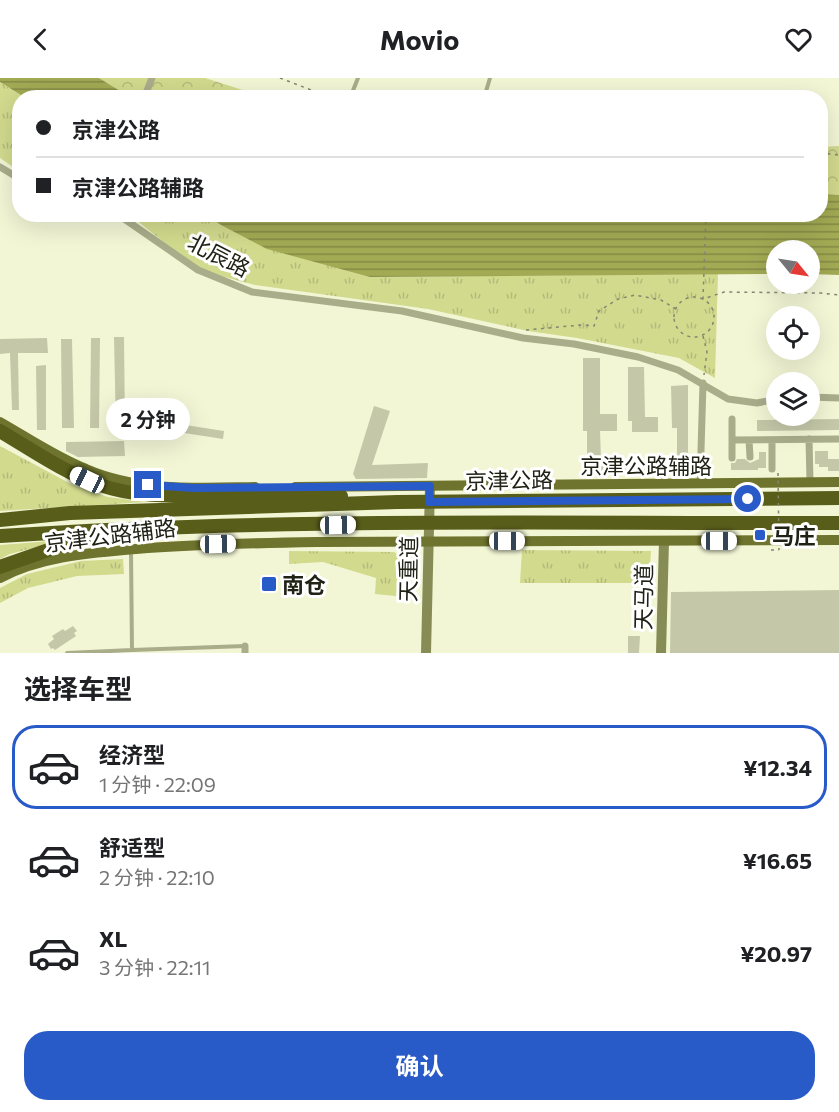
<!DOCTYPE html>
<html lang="zh">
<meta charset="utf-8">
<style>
:root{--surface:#fff;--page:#f2f2f2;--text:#202124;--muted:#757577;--line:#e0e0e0;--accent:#285ac8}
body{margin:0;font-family:Commissioner,"Noto Sans SC",sans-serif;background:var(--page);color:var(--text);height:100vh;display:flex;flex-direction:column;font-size:22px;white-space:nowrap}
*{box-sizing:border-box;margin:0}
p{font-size:20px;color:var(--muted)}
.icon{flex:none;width:33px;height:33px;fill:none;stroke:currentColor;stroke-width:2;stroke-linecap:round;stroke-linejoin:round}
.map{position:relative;height:575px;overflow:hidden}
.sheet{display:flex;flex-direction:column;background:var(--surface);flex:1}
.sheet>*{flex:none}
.hud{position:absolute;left:12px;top:12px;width:816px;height:132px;border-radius:24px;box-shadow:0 6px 24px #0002;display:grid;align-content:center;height:132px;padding:0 24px;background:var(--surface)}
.needle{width:39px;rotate:120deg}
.fabs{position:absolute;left:766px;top:162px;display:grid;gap:12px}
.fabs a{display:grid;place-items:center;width:54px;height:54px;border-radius:50%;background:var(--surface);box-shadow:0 6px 24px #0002;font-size:30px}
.end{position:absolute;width:27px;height:27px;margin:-14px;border:8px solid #285ac8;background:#fff;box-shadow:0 0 0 3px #fff}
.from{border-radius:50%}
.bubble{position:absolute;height:42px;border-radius:21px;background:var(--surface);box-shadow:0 6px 24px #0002;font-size:20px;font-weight:700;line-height:42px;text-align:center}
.car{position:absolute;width:18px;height:36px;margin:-18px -9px;border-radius:8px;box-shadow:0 0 4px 2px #0007;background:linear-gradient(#fff 24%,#345 0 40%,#fff 0 76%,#345 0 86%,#fff 0)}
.hud b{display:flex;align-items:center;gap:21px;height:57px;font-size:22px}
.hud b+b{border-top:2px solid var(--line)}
.hud i{width:15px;height:15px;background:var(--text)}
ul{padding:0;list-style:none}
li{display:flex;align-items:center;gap:18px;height:84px;margin:0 12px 9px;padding:0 12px;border:3px solid transparent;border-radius:24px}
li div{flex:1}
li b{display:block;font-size:22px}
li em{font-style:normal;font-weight:700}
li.current{border-color:var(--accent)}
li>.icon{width:54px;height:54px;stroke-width:1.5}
h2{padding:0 24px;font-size:27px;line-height:72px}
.cta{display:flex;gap:12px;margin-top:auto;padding:12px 24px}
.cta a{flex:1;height:69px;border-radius:24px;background:var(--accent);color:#fff;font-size:24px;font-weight:700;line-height:69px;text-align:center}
header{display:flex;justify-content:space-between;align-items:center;height:78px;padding:0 24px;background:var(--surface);font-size:27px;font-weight:700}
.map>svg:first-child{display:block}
</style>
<header><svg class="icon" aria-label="back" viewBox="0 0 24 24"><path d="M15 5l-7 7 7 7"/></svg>Movio<svg class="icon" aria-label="heart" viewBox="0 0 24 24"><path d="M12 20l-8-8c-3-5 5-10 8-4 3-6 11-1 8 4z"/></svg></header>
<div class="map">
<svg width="839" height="575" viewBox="0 0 839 575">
<defs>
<pattern id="grass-tufts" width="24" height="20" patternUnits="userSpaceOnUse" patternTransform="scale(1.5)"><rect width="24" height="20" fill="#d2da8e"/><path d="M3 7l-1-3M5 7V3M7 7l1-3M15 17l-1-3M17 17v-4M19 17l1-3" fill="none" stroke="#b4bb7a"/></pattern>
<pattern id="forest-crowns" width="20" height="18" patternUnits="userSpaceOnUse" patternTransform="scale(1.5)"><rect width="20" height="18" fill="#d2da8e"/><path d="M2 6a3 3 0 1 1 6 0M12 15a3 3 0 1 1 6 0" fill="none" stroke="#b4bb7a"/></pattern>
<pattern id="water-rules" width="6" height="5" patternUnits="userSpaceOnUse" patternTransform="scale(1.5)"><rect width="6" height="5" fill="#a2aa54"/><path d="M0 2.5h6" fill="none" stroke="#848a45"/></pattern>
</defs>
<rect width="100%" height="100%" fill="#f2f6d5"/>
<path fill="url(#grass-tufts)" d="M0,4L24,19L20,20L19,93L0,80Z
M130,137H205L221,147L370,199L718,196L715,300L679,280L577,260L528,253L428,231L255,207L198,192Z
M0,368L73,407L108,419L147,424L0,433Z
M64,462L10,476L0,481V467Z
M522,472L651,473L649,505H520Z
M289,473L394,474L406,482V519L375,516L376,500L323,484L289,486Z
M123,481L124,496L77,498L28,510L0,525V510L27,496L81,483Z"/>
<path fill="url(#forest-crowns)" d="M99,0H205L265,19H130Z
M839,68V117L821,116L820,69Z"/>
<path fill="url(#water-rules)" d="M0,0H99L130,19H24L0,4Z
M821,116L839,117V197L810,196V172H777V196L370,199L267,171L221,147L205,137L820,136Z"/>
<path fill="#c4c8a8" d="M114,259H124L125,350L116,351Z
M47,260L48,275H18L19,332H12L10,275L0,276V261Z
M91,260H100L99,350H90Z
M61,261H72L74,350H62Z
M583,280H600V336H617V353H600L601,381H616V385H677V350H672L671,308L688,307V388H684V393H677V396H587V353H583Z
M46,287V352H37L36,288Z
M628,289H644L645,339H658V354H632V343H628Z
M374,328L390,333L372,387L428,385L427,400L356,401L353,396Z
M839,341V352L757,353V342Z
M166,344L224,353L223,361L165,352Z
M124,363L125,378L78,379L66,373V364Z
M815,373H828V381H839V393H828V389H819V386H815Z
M759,374H766V390H758V392H731V385H735L737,381H745L750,385L759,381Z
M839,512V575H670L671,514Z
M73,548L77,553L74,555L76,558L55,572L53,570L51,571L48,566L54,561L52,558L63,551L65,553Z
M628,558H640L639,575H628Z"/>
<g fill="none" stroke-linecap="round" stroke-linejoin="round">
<path stroke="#838670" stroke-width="1.5" stroke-dasharray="3 4.5" stroke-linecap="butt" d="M280,0L332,20
M820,75L839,77
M706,136L703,221L724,214L821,215L839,217
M674 239a20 20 0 1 1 40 0a20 20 0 1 1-40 0Z
M526,252L581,247L594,248L599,233L618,221L635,217L661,222L676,231
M703,258L707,274L704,297
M771,472H779"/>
<path stroke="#a9ad8a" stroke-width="4" d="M350,20L358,0
M484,20L490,0
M131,474L132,572L245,568
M67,575L132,572"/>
<path stroke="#a9ad8a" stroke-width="7" d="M144,20L152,0
M0,89L20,101
M108,136L123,140L198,192L252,214L402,233L523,260L574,266L638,279L678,292L728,321L757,325L777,321
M810,319L839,320
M732,341V380
M809,361L810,404
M732,362L839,361
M749,362L750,379
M772,362V391
M700,406L703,305
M245,575V568"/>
<path stroke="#878c56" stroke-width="10" d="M426,575L430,408
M661,575L664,463"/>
<path stroke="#6e732d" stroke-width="10" d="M0,344C28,360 56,379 86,391C139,414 199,410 255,409
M295,409L839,404
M0,500C41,478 91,475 136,471C197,466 257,465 318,464C491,462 665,464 839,462"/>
<path stroke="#595d1a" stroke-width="14" d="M0,353C32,372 65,395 100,407C134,419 169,418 204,417C250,417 296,413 341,418
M0,442L70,435L397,424L839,420
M0,458C279,439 559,446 839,445
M0,489L94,456"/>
<path stroke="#838670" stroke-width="1.5" stroke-dasharray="3 4.5" stroke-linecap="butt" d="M778,395L779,472"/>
</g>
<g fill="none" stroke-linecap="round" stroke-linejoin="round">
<path stroke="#285ac8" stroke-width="8" d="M148,407L194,410L430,408L429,424L748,421"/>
</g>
<g fill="#285ac8" stroke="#fff" stroke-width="2">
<rect x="754" y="451" width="12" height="12" rx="3"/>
<rect x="261" y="498" width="16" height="16" rx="3"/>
</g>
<g text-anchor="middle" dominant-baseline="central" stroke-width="6" stroke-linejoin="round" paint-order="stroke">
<g font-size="22" fill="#202216" stroke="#fff">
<text transform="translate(219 177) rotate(27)">北辰路</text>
<text x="646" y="387">京津公路辅路</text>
<text transform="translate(509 402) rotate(-1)">京津公路</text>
<text transform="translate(110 457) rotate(-7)">京津公路辅路</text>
<text transform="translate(408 491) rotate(-89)">天重道</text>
<text transform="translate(643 519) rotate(-89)">天马道</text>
</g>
<g font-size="22" font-weight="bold" fill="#202216" stroke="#fff" text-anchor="start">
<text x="772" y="457">马庄</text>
<text x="282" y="506">南仓</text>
</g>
</g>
</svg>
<div class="fabs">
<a><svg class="needle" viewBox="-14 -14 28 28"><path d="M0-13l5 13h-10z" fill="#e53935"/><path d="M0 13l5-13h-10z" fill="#757577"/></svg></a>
<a><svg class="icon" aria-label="locate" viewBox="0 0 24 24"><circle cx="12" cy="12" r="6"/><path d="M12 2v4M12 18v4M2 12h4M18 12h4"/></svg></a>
<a><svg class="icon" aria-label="layers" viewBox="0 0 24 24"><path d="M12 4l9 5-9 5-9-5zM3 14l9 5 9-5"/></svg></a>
</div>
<i class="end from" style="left:748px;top:421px"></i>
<i class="end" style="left:148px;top:407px"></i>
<div class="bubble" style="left:106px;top:320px;width:84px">2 分钟</div>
<i class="car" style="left:87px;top:402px;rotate:295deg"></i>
<i class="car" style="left:338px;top:447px;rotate:89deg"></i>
<i class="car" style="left:507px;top:463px;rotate:90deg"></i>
<i class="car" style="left:719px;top:463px;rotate:90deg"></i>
<i class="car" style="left:218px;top:466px;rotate:89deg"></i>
<div class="hud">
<b><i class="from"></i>京津公路</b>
<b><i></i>京津公路辅路</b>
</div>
</div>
<section class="sheet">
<h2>选择车型</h2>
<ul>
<li class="current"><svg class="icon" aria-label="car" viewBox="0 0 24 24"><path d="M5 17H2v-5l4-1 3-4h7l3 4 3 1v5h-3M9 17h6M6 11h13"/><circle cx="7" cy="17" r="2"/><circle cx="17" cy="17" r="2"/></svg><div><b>经济型</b><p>1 分钟 · 22:09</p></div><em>¥12.34</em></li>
<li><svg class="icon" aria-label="car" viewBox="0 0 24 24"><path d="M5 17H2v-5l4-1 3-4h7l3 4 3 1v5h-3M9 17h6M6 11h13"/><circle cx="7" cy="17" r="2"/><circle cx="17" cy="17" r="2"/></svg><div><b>舒适型</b><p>2 分钟 · 22:10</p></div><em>¥16.65</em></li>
<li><svg class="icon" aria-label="car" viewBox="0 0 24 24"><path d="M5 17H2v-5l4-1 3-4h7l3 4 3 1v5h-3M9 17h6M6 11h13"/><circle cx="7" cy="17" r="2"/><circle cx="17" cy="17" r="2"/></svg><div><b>XL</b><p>3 分钟 · 22:11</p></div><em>¥20.97</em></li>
</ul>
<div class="cta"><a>确认</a></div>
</section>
